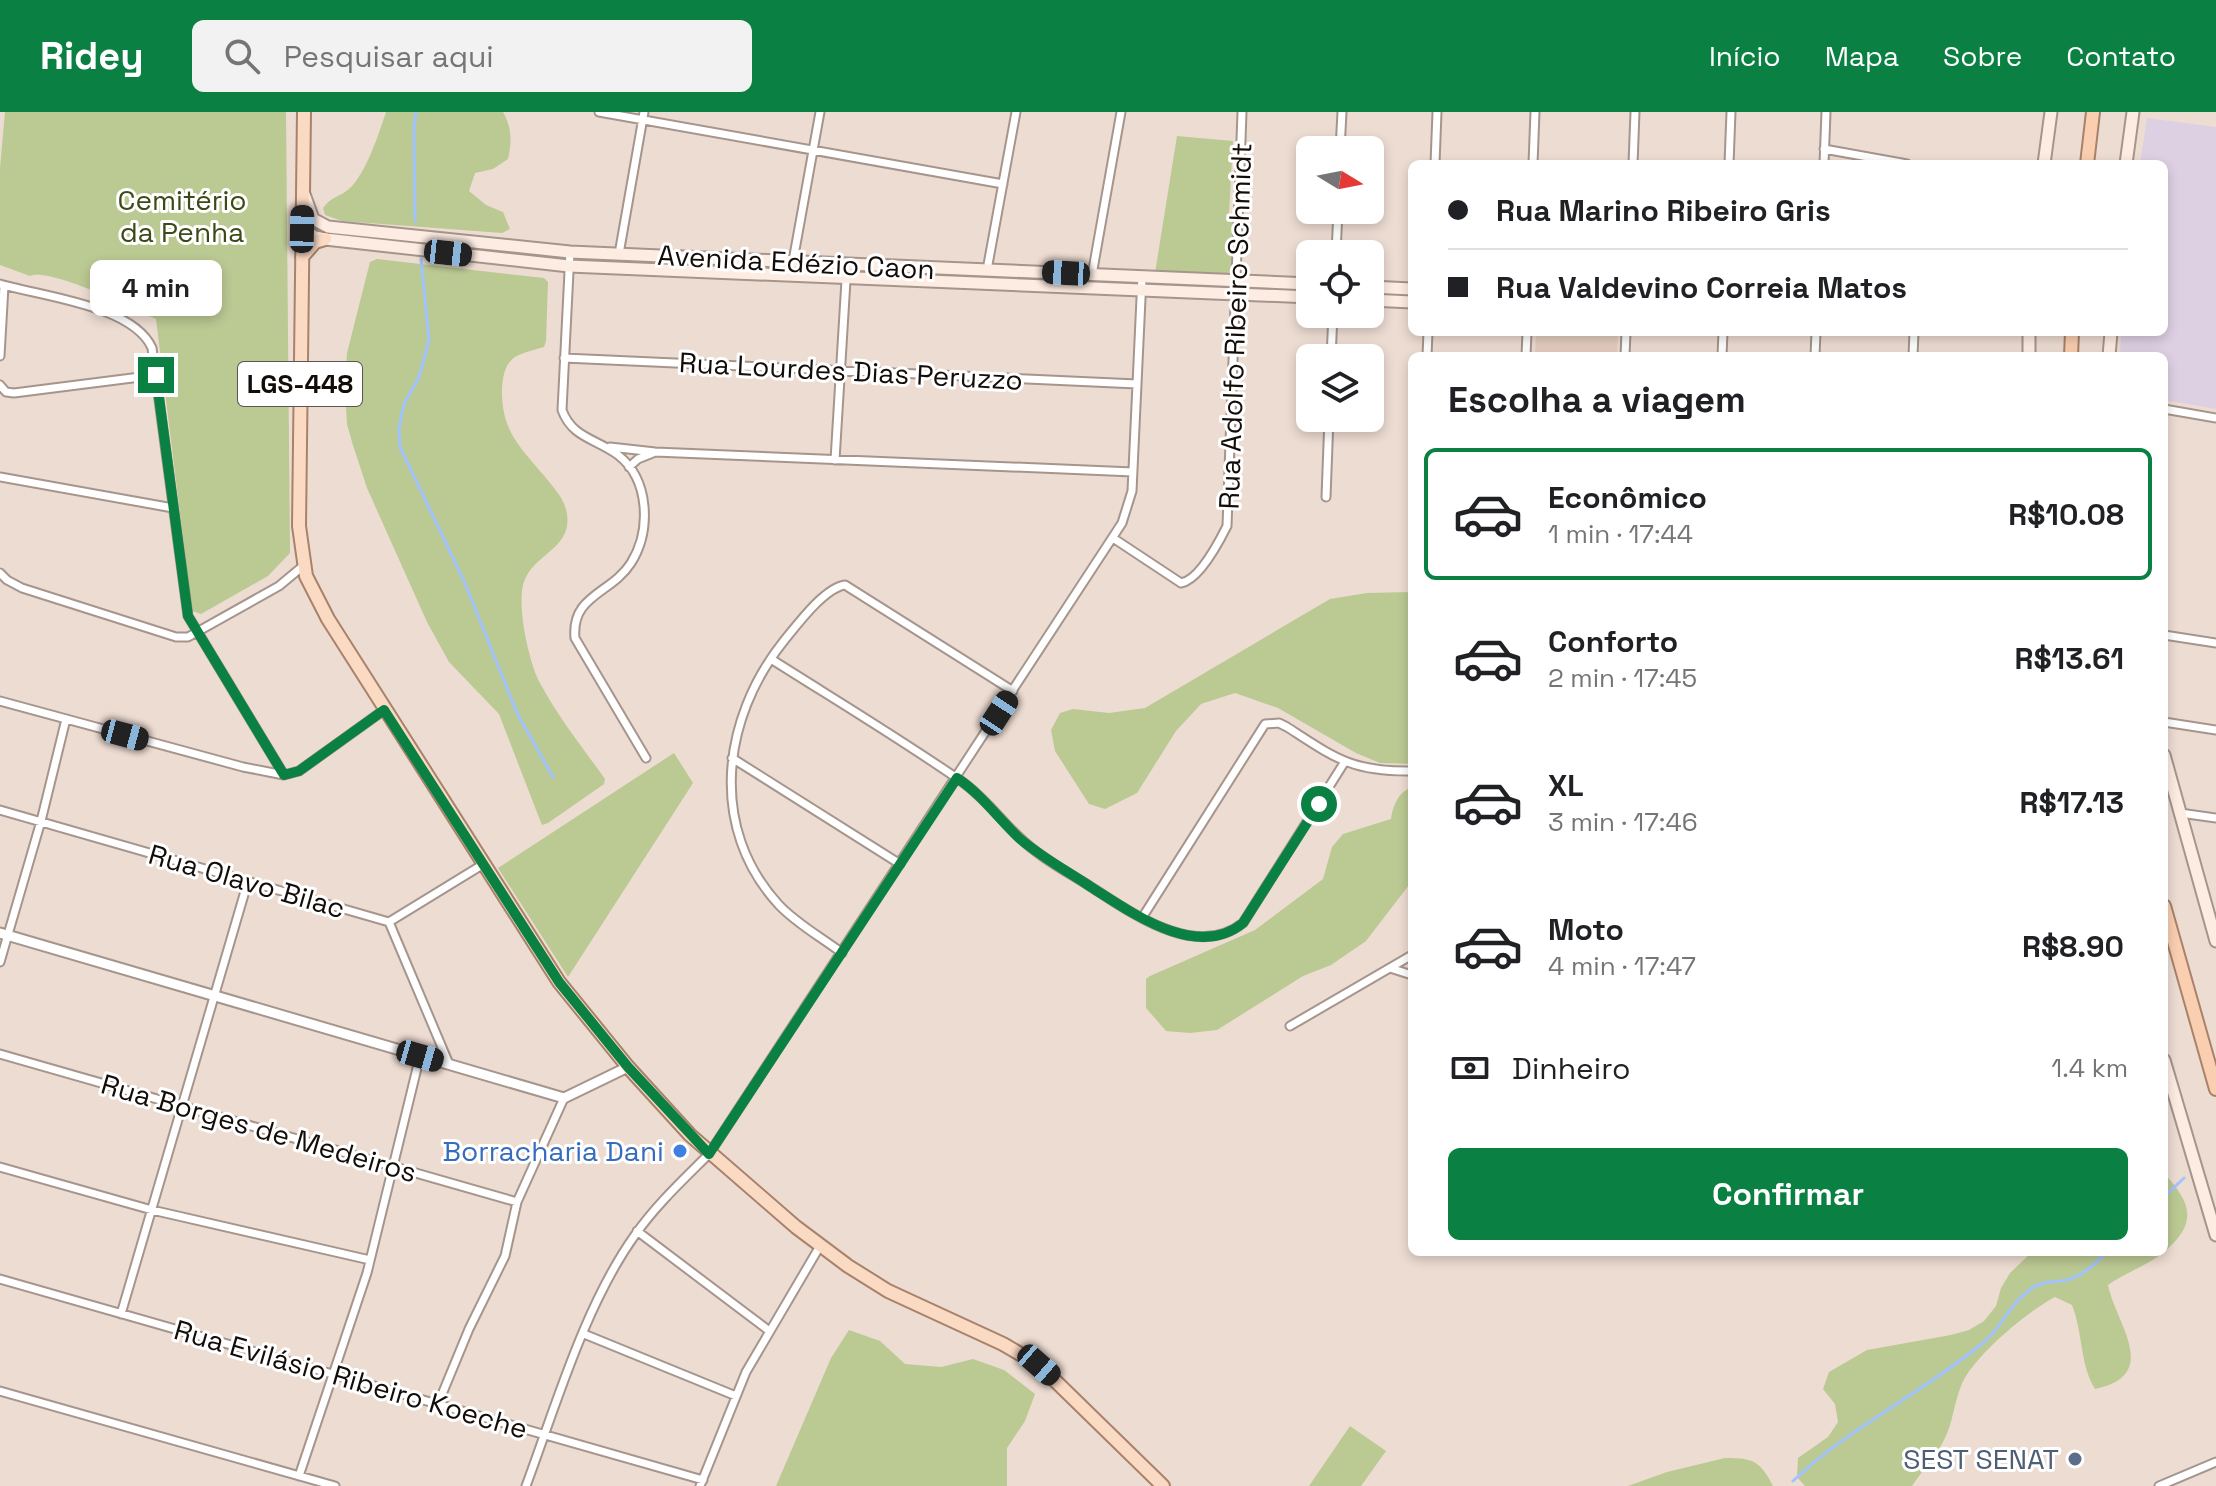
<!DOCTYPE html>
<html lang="pt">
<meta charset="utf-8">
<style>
:root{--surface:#fff;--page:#f2f2f2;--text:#202124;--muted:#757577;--line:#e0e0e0;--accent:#0b8043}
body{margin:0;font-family:"Space Grotesk",sans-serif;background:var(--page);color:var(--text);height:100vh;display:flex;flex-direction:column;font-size:30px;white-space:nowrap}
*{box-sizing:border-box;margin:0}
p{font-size:26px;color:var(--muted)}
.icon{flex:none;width:44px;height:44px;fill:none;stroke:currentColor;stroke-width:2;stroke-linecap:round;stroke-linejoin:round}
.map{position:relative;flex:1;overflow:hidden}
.details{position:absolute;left:1408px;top:240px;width:760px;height:904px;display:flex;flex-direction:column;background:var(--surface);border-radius:12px;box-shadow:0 4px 12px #0003}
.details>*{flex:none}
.top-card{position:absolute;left:1408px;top:48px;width:760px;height:176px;border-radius:12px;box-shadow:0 4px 12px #0003;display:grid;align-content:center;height:176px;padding:0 40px;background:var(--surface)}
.needle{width:52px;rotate:100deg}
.buttons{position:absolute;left:1296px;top:24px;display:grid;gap:16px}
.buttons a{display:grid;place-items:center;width:88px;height:88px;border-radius:12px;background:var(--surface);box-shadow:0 4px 12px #0003;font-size:40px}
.end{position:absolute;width:36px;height:36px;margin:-18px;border:10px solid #0b8043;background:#fff;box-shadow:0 0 0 4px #fff}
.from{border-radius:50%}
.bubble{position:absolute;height:56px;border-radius:12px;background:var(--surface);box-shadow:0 4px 12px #0003;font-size:26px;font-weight:600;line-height:56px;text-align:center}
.car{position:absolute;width:24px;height:48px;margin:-24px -12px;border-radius:10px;box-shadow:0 0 6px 2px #0007;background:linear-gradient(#222 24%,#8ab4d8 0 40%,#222 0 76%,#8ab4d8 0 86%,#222 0)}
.top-card b{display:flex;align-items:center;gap:28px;height:76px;font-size:30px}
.top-card b+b{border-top:2px solid var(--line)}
.top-card i{width:20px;height:20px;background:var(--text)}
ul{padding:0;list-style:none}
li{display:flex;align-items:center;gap:24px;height:132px;margin:0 16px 12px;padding:0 24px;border:4px solid transparent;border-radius:12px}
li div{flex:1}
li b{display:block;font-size:30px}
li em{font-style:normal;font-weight:600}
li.selected{border-color:var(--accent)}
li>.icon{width:72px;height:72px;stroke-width:1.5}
h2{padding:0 40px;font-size:36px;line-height:96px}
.pay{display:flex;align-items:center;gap:20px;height:88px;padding:0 40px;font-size:30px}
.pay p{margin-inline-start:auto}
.button{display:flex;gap:16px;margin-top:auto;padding:16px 40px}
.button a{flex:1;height:92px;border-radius:12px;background:var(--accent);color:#fff;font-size:32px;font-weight:600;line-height:92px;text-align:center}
header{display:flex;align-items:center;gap:48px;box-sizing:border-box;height:112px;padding:0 40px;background:var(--accent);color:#fff}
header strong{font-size:38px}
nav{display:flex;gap:44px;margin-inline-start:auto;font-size:28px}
.search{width:560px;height:72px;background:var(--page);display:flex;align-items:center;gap:20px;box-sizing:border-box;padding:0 28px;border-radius:12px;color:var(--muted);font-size:30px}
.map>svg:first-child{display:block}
</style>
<header>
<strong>Ridey</strong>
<div class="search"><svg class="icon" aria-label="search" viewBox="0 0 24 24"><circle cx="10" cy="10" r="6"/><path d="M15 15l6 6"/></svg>Pesquisar aqui</div>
<nav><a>Início</a><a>Mapa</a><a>Sobre</a><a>Contato</a></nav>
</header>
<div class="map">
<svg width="2216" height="1374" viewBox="0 0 2216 1374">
<rect width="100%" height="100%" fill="#eddcd2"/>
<path fill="#ded0e3" d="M2147,6L2216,15V297L2164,288V244H2120L2121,220H2164V52H2140Z"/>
<path fill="#e5cdbf" d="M1536,220H1618L1617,244H1535Z"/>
<path fill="#bbc993" d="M5,0H286L290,441L268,464L201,502L192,499L156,207C134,196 48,155 30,164L0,153V56Z
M386,0H503C512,16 512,29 508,47L493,57L475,61L469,79L486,93L503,100L510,117L502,121L342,109L325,103L323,96C332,84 340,85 349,77C366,62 379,21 386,0Z
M1177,24L1233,29L1229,102L1233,107L1231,164L1155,161Z
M312,111L321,118L333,120L548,144L333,125L319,122L313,117Z
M587,145L824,156L825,159L588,149Z
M377,147L544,166L548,170L546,229L544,235C518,243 504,242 502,277C501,323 524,338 550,371C558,381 565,389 567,402C572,435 538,441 526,465C514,486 529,551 540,571C558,605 583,636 605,667L604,672L548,711L542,713L538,703L499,602L449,550L427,510L367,376L352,330L347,312L345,277L347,241L370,150Z
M868,158L1120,168L1121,171L866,161Z
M1412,480V652L1380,651L1356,641L1278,596L1235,581L1201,592L1176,619L1137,681L1105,697L1089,692L1055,639L1051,618L1060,601L1073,597L1109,601L1145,596L1330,487L1367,481Z
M674,641L693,671L568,865L498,756Z
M1412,675V769L1366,829L1331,853L1303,864L1217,918L1190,921L1166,919L1146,896V867L1150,864L1255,818L1323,767L1332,735L1343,722L1391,707C1393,694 1398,680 1412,675Z
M2164,1061C2192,1092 2198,1111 2164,1140Z
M2032,1140H2164C2147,1154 2126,1160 2108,1173C2116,1212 2162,1263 2095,1277C2080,1254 2083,1221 2072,1193L2055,1185C2028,1199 1972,1245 1961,1274C1954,1291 1953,1311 1944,1328C1936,1344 1922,1359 1912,1374H1805L1797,1365L1798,1346L1828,1325L1838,1310L1835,1292L1823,1277L1829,1260L1867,1238L1951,1223L1969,1218L1984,1209L1996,1194L2001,1176L2010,1161Z
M849,1218L880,1229L905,1252L941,1255L973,1247L1004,1258L1035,1282L1025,1309L1007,1336V1374H776L831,1246Z
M1350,1314L1386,1339L1361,1374H1309Z
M1725,1346C1754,1346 1760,1349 1773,1374H1628L1667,1360Z"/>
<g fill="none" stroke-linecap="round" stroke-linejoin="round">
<path stroke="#a1c3fe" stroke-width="3" d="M415,109L414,15L416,0
M421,147L429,228L419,265L404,292L399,316L400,335L464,469L517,601L553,665
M2164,1085L2184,1066
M1793,1369C1850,1315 1922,1281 1983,1231C2001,1216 2011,1190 2032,1176C2040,1170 2051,1170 2061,1169C2080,1167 2094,1153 2107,1140"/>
<defs>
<path id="minor" d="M599,0L1003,72
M1824,37L1907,52
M1340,38L1342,0
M1435,52L1437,0
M1533,52L1535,0
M1633,52L1635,0
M1729,52L1731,0
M1824,52L1826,0
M570,140L562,298C572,326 597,327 618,343C650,368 651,419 631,451C611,482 571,483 575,526L646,646
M619,142L644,0
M1336,142L1338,98
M793,149L820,0
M987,158L1016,0
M1092,163L1121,0
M0,172C40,184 133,193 152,236L188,504L284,663
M0,244L4,174
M1427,244L1428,220
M1526,244L1527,220
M1625,244L1626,220
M1722,244L1723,220
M1815,244L1816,220
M1913,244L1914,220
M564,246L1137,272
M1331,246L1333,202
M0,273L6,280L14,281L156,263
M2164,297L2216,306
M610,335L655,340L1133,360
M835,348L847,152
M629,355L638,347L653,341
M0,365L173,396
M1326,385L1329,306
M1113,426L1181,471C1199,468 1219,430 1227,414L1242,0
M0,461L7,468L22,476L176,525H188L279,474L303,454
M2164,523L2216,531
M771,547C834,587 899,626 961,669C983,684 999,706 1018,724C1038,744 1064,758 1088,773C1129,799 1195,849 1243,811L1344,651
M0,589L243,655L284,663L299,659L384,598
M2164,610L2216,618
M732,646L900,752
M0,698L389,810L482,753
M2180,701L2216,706
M1142,806L1265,612L1279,611L1287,615C1335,646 1352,660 1412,659
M389,810L449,952
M842,841C821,825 797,812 779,793C708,716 722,607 783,530C797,513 824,476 845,473L1013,579
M0,850L41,709L66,607
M1390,856L1412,863
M1290,914L1412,843
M0,942L517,1090
M0,1055L152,1098L370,1148
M637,1119L768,1218
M0,1167L703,1368
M121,1202L248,769
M584,1222L736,1284
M0,1279L335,1374
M438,1292L469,1217L505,1144L517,1090L564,986
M299,1364L367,1161L420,944
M526,1374C556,1293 585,1193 635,1123C656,1093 683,1068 709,1042L1122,411L1132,379L1142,165
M700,1374L746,1260L820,1134
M2159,1374L2216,1350"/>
<path id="tertiary" d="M0,821L564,986L628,955"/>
<path id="secondary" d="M2044,52L2051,0
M2126,52L2133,0
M304,82L313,107L328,115L570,140L1310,172
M302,117L315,125L325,127L569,154L1310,185
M1370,175L1412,177
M1370,188L1412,190
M2029,244V220
M2109,244L2111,220
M2164,643L2216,829
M2164,948L2216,1123"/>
<path id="primary" d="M304,0L299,414L306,464L328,507L559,870L628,955L690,1023L796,1115L848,1154L888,1179L1003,1232L1039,1253L1163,1374
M302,145L315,130L325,127"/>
<path id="trunk" d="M2087,52L2093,0
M2071,244L2072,220
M2164,794L2216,977"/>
</defs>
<use href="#minor" stroke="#a5958c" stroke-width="11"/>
<use href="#tertiary" stroke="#a5958c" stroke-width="13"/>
<use href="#secondary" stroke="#a5958c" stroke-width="15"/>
<use href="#primary" stroke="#a8826a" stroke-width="16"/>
<use href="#trunk" stroke="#a8826a" stroke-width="16"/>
<use href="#minor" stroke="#fff" stroke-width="7"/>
<use href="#tertiary" stroke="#fff" stroke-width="9"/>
<use href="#secondary" stroke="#fdece2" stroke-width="11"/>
<use href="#primary" stroke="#fbdac4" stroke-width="12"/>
<use href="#trunk" stroke="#faceb0" stroke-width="12"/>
</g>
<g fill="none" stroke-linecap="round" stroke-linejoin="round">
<path stroke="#0b8043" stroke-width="10" d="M156,263L188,504L284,663L299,659L384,598L559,870L628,955L709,1042L957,666C981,682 998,706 1019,726C1041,745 1067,759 1091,775C1131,800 1197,849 1243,811L1319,692"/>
</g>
<circle fill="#3f7fe0" stroke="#fff" stroke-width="3" cx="680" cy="1039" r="8"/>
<circle fill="#5c6f8a" stroke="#fff" stroke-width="3" cx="2075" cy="1347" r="8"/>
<g text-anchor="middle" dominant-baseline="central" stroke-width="6" stroke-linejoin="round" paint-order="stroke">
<rect fill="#fff" stroke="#5a5654" stroke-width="2" x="238" y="250" width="124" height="44" rx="6"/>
<g font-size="26" font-weight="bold" fill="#130d0a">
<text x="300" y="272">LGS-448</text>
</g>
<g font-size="28" fill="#3f4918" stroke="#fff">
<text x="182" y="88">Cemitério<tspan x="182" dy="32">da Penha</tspan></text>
</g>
<g font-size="28" fill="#130d0a" stroke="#fff">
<text transform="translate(796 150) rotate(3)">Avenida Edézio Caon</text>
<text transform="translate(1235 214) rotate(-88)">Rua Adolfo Ribeiro Schmidt</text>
<text transform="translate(851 259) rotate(3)">Rua Lourdes Dias Peruzzo</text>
<text transform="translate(247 769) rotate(16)">Rua Olavo Bilac</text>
<text transform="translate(259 1016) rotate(16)">Rua Borges de Medeiros</text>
<text transform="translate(351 1267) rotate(16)">Rua Evilásio Ribeiro Koeche</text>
</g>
<g font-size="28" fill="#366cbe" stroke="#fff" text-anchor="end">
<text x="664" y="1039">Borracharia Dani</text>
</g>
<g font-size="28" fill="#4e5e75" stroke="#fff" text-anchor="end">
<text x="2059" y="1347">SEST SENAT</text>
</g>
</g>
</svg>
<div class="buttons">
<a><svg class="needle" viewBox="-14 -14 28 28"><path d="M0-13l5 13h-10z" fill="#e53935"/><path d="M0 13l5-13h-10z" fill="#757577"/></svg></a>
<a><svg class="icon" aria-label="locate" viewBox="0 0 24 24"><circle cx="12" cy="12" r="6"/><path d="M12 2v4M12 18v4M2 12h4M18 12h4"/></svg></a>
<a><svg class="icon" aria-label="layers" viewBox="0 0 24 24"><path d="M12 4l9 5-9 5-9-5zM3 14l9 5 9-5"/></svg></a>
</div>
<i class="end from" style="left:1319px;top:692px"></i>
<i class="end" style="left:156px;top:263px"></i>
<div class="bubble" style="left:90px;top:148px;width:132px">4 min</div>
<i class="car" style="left:302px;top:117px;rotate:1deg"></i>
<i class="car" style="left:448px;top:141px;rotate:96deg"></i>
<i class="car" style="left:1066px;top:161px;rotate:273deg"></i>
<i class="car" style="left:999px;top:601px;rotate:33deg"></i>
<i class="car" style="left:125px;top:623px;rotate:105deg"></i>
<i class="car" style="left:420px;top:944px;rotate:106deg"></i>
<i class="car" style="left:1039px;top:1253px;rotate:131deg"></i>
<div class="top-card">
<b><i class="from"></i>Rua Marino Ribeiro Gris</b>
<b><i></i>Rua Valdevino Correia Matos</b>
</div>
<section class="details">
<h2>Escolha a viagem</h2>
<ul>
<li class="selected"><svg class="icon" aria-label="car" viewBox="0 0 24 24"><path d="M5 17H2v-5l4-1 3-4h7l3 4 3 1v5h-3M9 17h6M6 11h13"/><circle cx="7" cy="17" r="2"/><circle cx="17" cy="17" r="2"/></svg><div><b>Econômico</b><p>1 min · 17:44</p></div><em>R$10.08</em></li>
<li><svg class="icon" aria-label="car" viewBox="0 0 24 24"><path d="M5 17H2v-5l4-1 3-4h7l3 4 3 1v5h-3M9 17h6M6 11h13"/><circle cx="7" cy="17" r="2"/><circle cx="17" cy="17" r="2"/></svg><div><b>Conforto</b><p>2 min · 17:45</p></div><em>R$13.61</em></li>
<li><svg class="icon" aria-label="car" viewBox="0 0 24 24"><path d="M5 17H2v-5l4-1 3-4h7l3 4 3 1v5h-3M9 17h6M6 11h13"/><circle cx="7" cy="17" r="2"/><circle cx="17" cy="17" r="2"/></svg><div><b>XL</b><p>3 min · 17:46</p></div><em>R$17.13</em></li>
<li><svg class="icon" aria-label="car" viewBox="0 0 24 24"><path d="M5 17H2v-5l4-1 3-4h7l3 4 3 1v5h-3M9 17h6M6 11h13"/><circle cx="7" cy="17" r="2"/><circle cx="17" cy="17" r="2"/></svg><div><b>Moto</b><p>4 min · 17:47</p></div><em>R$8.90</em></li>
</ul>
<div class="pay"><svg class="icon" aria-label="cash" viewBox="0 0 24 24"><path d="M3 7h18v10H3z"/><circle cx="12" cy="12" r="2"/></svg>Dinheiro<p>1.4 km</p></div>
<div class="button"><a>Confirmar</a></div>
</section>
</div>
